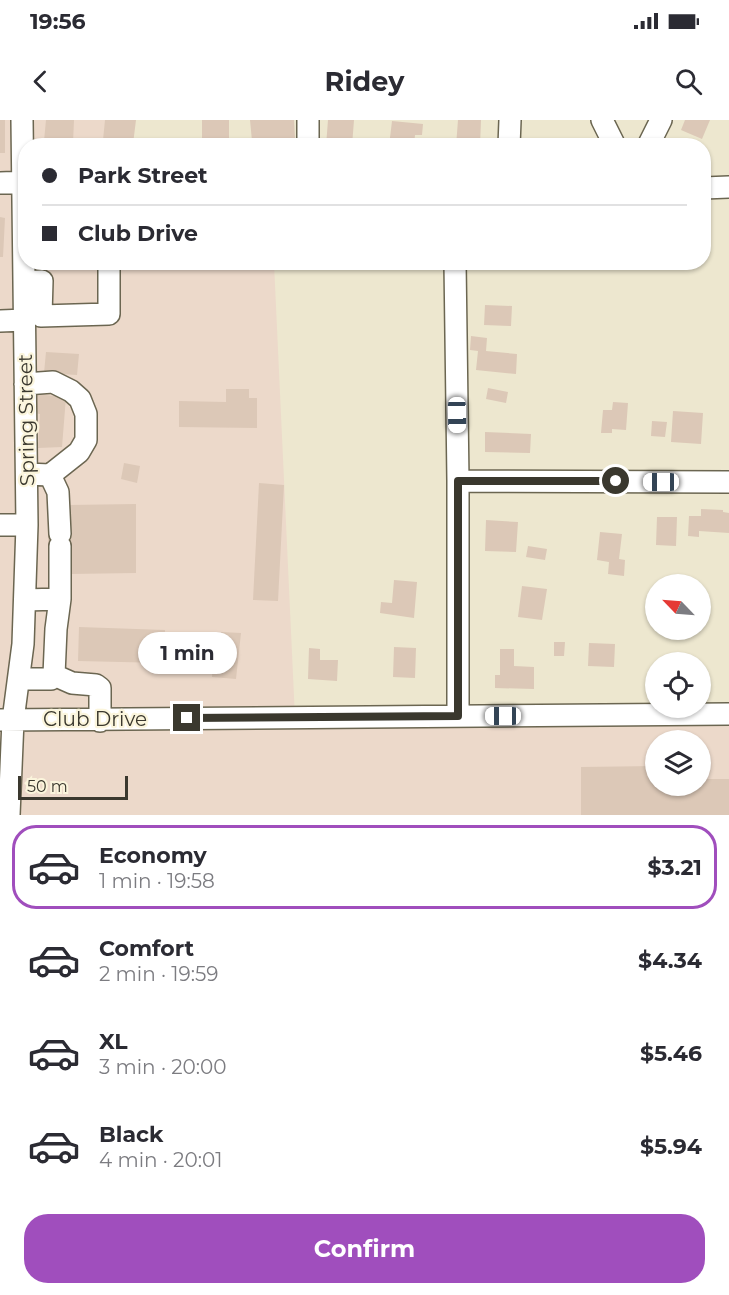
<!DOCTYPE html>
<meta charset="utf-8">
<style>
:root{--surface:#fff;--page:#f7f7f7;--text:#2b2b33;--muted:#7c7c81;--line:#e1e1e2;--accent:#a04ebd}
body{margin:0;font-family:Montserrat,sans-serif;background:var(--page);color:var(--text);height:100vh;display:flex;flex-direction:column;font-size:22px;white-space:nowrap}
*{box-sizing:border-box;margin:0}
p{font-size:20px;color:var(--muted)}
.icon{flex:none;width:33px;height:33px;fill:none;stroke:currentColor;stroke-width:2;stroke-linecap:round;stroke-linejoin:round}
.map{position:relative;height:695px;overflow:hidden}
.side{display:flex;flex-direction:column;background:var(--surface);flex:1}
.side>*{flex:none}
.hud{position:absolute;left:18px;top:18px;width:693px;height:132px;border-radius:24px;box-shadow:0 2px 4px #0004;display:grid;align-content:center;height:132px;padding:0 24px;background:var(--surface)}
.needle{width:39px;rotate:295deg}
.tools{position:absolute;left:645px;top:454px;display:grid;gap:12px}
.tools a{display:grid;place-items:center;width:66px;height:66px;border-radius:50%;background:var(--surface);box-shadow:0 2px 4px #0004;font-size:30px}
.scale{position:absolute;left:18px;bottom:15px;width:110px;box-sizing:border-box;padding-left:6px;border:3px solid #3a382e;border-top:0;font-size:16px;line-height:21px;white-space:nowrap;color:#3a382e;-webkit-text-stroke:4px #fbf5dc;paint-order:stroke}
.end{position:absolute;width:27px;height:27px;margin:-14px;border:8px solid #3a382e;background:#fff;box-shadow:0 0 0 3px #fff}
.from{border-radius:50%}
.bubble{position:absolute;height:42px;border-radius:21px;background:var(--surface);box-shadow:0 2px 4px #0004;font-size:20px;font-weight:700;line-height:42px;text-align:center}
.car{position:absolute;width:18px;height:36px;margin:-18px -9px;border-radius:8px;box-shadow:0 0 4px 2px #0007;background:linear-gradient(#fff 24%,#345 0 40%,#fff 0 76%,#345 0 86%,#fff 0)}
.hud b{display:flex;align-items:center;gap:21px;height:57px;font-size:22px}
.hud b+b{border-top:2px solid var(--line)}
.hud i{width:15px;height:15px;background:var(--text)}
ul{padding:10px 0 0;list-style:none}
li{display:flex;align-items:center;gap:18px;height:84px;margin:0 12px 9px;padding:0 12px;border:3px solid transparent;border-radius:24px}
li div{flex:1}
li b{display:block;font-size:22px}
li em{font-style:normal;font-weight:700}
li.selected{border-color:var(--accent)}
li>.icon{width:54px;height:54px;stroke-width:1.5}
.action{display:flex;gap:12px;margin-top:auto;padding:12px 24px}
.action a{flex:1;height:69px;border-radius:24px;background:var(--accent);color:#fff;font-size:24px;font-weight:700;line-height:69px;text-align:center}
.status{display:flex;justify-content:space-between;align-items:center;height:42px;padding:0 30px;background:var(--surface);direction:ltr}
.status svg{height:16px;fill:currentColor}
header{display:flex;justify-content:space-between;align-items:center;height:78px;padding:0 24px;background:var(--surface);font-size:27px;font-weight:700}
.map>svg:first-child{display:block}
</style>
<div class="status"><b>19:56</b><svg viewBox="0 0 49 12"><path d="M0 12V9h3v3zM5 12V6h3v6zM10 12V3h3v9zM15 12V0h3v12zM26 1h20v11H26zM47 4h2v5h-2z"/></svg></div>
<header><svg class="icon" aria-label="back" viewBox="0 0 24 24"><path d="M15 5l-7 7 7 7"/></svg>Ridey<svg class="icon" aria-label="search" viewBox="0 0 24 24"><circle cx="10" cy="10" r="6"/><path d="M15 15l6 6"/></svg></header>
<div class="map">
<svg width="729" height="695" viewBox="0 0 729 695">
<rect width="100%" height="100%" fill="#ede7cf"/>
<path fill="#ecd9ca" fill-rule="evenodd" d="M0,0H109V25L26,26V142L274,143L295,598L729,594V695H0ZM656,621H700V666H656Z"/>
<path fill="#dcc8b7" d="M0,0H5V33H0Z
M46,0H74L73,23L44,21Z
M105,0H136L133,24L103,20Z
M202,0H229V26H212V18H202Z
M250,0H294L295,18L252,21Z
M328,0H354L352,26H326Z
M458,0H481L480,26H456Z
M685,0H710L702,19L681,10Z
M392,1L423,4L422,15H415L414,26H389Z
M0,97L5,98L3,137H0Z
M53,142H84V149H53Z
M142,142H169V147L142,148Z
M485,185L512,186L511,206L484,205Z
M471,216L487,218L486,231L517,234L516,254L476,250L478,231L470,230Z
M46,232L79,234L77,255L44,253Z
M488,268L508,272L506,283L486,279Z
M226,269H249V278H257V308L179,307V281L226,282Z
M35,274L66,277L62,327L38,328L40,294L34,293Z
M613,282L628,283L626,310L612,309V313H601L603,290H612Z
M673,291L703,293L701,324L671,322Z
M652,301L667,302L665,317L651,316Z
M485,312L531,314L530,333L485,332Z
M124,343L140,346L137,363L121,359Z
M259,363L284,365L278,481L253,480Z
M136,384V453L70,454V426H48V414H68V385Z
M701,389L723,390V392L729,393V413L699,411V417L688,416L689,396H701Z
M657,397H677L676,426L656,425Z
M486,400L518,402L516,432L485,431Z
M600,412L622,414L619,439L625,440L624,456L608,454L609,442L597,440Z
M528,426L547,429L545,440L526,437Z
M394,460L417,462L414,498L380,493L381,482L392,483Z
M522,466L547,469L542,500L518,497Z
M79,507L165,510L164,543L78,541Z
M221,512L241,513L236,559L212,557L213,541L218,542Z
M554,522H565L564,536H554Z
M589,523L615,524L614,547L588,546Z
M394,527L416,528L415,558L393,557Z
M309,528L320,529V540H338L337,561L308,559Z
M500,529H514V546L534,547V569L495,568V555H500Z
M656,646V666H700V659H729V695H581V647Z"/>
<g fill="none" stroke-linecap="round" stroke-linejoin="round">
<defs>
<path id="minor" d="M308,0V26
M602,0L615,26
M509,26L510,0
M648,26L661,0
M0,63L26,62
M704,68L729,67
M455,142L458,361V596
M24,162L42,161L41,196L109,194V142
M0,201L25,200
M25,264L53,262L71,271L80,279L86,294V320L79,332L50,355L27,354
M50,355L58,372L60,414
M458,361L729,362
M0,405H27
M25,480L60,479V426
M54,555L72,563L96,565L100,568V601
M19,559H51L54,555L56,509L60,479
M0,600L729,594
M9,695L13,600L23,524L27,405L22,0"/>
</defs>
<use href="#minor" stroke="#6b6651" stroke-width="24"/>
<use href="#minor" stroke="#fff" stroke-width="21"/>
</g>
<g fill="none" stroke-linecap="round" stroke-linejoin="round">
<path stroke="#3a382e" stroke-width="8" d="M187,598L458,596V361H616"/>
</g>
<g text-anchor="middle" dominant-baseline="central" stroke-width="4.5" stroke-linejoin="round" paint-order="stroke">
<g font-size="20" fill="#3a382e" stroke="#fbf5dc">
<text transform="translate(26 300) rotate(-91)">Spring Street</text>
<text x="95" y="599">Club Drive</text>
</g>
</g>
</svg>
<div class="tools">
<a><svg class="needle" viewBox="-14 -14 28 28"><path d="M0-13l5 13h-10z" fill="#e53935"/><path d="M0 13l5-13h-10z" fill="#7c7c81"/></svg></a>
<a><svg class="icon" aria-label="locate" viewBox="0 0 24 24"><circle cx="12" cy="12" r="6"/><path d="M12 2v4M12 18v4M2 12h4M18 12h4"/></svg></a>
<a><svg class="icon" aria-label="layers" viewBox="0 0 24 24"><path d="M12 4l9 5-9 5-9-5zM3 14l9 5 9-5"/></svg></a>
</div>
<div class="scale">50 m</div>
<i class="end from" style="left:616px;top:361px"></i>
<i class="end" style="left:187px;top:598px"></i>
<div class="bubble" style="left:138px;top:512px;width:99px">1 min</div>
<i class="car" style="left:457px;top:295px;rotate:179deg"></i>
<i class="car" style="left:661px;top:362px;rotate:270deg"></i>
<i class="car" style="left:503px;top:596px;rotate:270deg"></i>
<div class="hud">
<b><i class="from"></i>Park Street</b>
<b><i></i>Club Drive</b>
</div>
</div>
<section class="side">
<ul>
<li class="selected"><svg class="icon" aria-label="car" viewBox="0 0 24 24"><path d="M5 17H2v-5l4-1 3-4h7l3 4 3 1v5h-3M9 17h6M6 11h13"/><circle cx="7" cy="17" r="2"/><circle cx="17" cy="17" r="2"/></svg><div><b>Economy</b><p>1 min · 19:58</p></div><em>$3.21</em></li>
<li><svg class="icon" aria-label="car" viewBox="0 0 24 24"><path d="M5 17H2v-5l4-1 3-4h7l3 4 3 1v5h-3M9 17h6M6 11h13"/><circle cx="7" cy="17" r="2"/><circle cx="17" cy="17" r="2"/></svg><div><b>Comfort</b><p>2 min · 19:59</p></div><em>$4.34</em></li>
<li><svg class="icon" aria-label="car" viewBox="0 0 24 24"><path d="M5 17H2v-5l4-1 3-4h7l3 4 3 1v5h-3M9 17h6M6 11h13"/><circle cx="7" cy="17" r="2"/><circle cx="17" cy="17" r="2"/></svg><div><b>XL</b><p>3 min · 20:00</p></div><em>$5.46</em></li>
<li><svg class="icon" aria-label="car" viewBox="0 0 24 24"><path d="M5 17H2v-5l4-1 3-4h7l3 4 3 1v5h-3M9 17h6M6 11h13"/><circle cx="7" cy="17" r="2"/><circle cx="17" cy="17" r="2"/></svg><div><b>Black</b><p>4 min · 20:01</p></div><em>$5.94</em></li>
</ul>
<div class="action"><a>Confirm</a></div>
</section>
